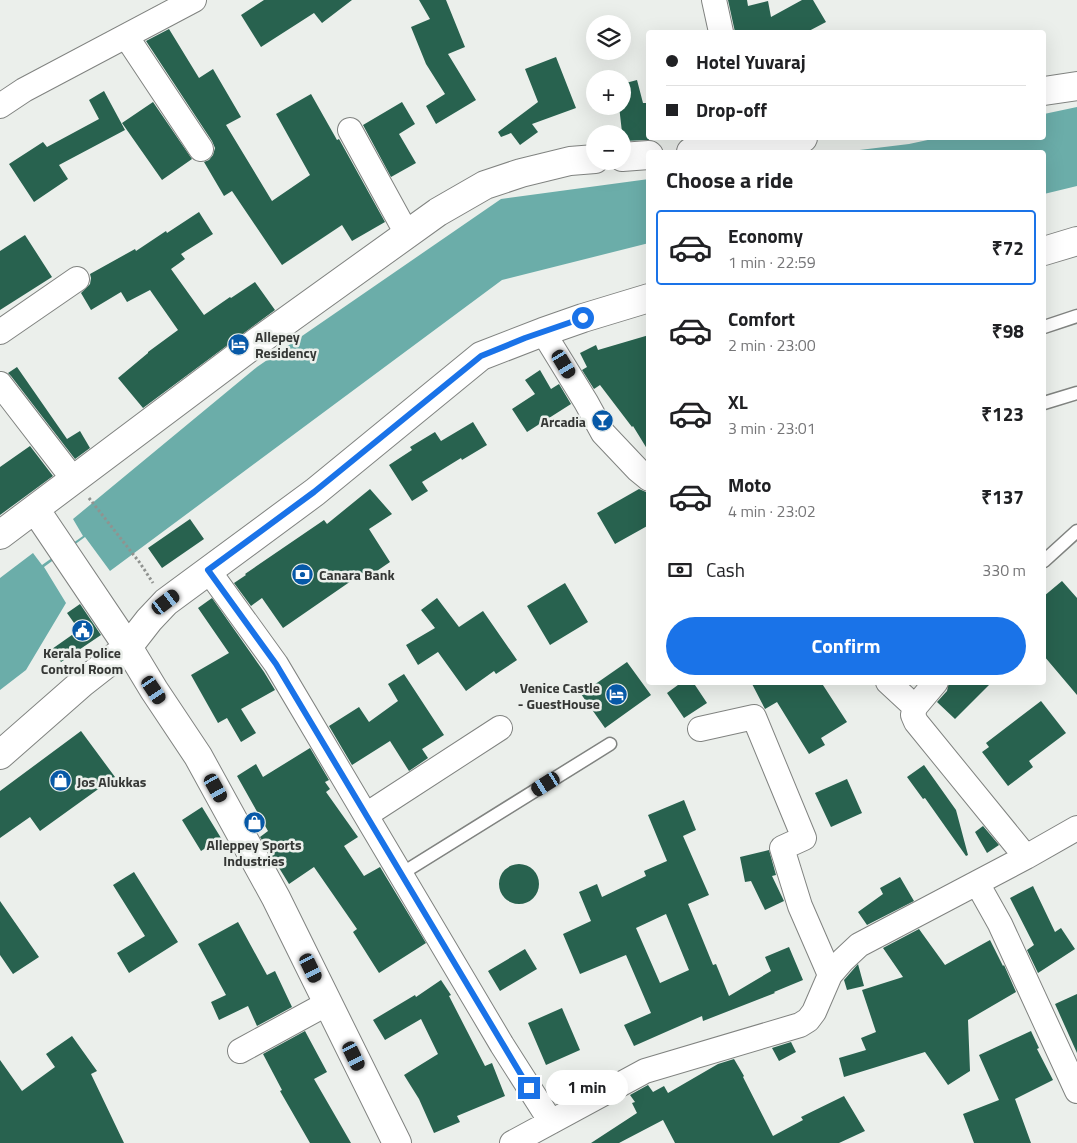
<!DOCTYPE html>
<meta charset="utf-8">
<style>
:root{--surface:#fff;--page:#f2f2f2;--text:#202124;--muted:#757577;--line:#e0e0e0;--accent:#1a73e8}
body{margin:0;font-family:"Titillium Web",sans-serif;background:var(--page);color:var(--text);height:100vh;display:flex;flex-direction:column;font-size:19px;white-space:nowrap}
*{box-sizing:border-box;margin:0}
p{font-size:16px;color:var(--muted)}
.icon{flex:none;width:28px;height:28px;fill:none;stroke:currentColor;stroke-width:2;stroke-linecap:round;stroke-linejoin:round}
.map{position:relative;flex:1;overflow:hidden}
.drawer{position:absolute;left:646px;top:150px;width:400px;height:535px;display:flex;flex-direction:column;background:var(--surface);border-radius:5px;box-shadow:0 5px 20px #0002}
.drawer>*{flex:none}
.banner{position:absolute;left:646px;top:30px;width:400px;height:110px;border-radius:5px;box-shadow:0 5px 20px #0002;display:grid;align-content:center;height:110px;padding:0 20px;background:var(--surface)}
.buttons{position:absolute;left:586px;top:15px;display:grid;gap:10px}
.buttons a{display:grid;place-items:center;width:45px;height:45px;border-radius:50%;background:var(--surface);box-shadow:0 5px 20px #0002;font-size:25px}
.end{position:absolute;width:22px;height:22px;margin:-11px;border:6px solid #1a73e8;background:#fff;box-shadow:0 0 0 2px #fff}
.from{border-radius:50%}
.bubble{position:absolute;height:35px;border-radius:18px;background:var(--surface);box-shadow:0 5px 20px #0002;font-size:16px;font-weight:700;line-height:35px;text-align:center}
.car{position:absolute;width:15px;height:30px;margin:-15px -8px;border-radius:6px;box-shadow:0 0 4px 1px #0007;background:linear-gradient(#222 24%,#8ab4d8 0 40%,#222 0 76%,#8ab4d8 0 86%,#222 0)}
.banner b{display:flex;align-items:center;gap:18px;height:48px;font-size:19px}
.banner b+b{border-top:1px solid var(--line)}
.banner i{width:12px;height:12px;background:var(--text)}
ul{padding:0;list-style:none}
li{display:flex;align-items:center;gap:15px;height:75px;margin:0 10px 8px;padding:0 10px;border:2px solid transparent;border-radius:5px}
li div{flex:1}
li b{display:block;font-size:19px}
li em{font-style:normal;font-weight:700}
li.current{border-color:var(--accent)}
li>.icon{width:45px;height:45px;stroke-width:1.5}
h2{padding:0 20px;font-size:22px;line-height:60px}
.pay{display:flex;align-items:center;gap:12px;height:55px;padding:0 20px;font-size:19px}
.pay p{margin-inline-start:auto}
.cta{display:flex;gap:10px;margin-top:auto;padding:10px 20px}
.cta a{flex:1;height:58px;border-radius:30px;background:var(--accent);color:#fff;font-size:20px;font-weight:700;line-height:58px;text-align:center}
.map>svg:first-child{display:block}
</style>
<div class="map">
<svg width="1077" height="1143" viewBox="0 0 1077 1143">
<rect width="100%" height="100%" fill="#ebefeb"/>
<path fill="#6bada9" d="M1077,107V186L1044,194V152H843L909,144L937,138H1044V114Z
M649,179V243L502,280L110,571L85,537L44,567L66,603L26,670L0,690V578L33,553L42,565L83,536L73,519L257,367L501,199Z"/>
<path fill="#28624f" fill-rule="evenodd" d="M264,0H352L322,23L314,13L261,47L241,15Z
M419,0H446L465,47L448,54L476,100L436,124L426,106L445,94L426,64L411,27L430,19Z
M728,0H747L748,6L768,1L771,17L802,0H813L826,22L807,32H735Z
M169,29L199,78L213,69L241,117L226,125L272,201L310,175L276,114L311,94L337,140L339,139L385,222L352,241L342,225L282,265L232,191L224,196L204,162L209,160L213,155L215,148L212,141L146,41Z
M556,57L576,108L532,124L538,132L520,145L511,133L501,137L498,132L538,102L525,69Z
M637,80L643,103H647L649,116V140L623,141L619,106H622V84Z
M104,91L125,130L59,165L68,179L34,202L9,164L43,142L47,147L99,119L89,100Z
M153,102L192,159L162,180L122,123Z
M402,102L415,124L399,134L416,163L391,177L363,125Z
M199,212L213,234L181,254L185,259L171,269L204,315L230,297L231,298L255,282L275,310L143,408L118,378L148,353V352L178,330L150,290L127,302L121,292L91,310L81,293L90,284L91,278L90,274L135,249L136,251L166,231L167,233Z
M25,235L52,277L0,310V251Z
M649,335V452L633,426L632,427L600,385L594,389L582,370L587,367L580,353L596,345L598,350Z
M17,367L67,439L80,431L90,448L75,459L11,376L8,373Z
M540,370L551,389L559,384L571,404L527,432L512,409L535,394L525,380Z
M473,422L487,445L462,460L461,458L422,482L428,491L412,501L389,465L412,450L410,447L435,432L441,441Z
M30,446L53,476L0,515V467Z
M370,489L392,514L369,529L390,562L371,575L367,570L283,628L262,598L251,606L234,583L246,575L245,574L324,520L327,524Z
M639,489L646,492H649V525L615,544L597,513Z
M190,519L204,539L162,568L148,548Z
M1062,581L1077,598V695L1044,656V596Z
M565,583L588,622L550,645L527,606Z
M212,598L264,672L275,690L241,709L256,733L241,742L227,718L218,723L191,675L229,653L198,608Z
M437,598L459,627L483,611L517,660L496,674L494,671L466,691L438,652L418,665L406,645L435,628L421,610Z
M80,604L101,635L61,662L52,649L79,630L67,613Z
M627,662L651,695L605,728L581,694Z
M404,674L444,735L422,749L428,758L409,771L390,741L352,765L329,726L359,707L369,722L398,701L388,684Z
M682,682H693L707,703L684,718L667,693Z
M751,682H821L847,722L821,738L825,745L809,754L777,702L765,709Z
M949,682H992L955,719L937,702L947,691Z
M1041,701L1066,733L1029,761L1033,767L1008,786L982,752L989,747L986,743Z
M81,731L115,777L40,831L30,817L0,838V791Z
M310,748L329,780L325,782L330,789L326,792L358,837L344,846L364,876L380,867L426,943L379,973L353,932L357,929L314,867L289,884L260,837L268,831L237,776L256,764L263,777Z
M924,765L956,810L968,855L966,856L925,798L923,799L907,777Z
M847,779L862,813L831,827L815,793Z
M684,800L696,830L683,836L709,895L688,904L713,965L716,964L729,996L771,971L765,957L789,947L803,980L774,992L775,993L703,1021L702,1016L634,1046L624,1025L651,1013L626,955L580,974L563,934L591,921L579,892L597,884L602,897L646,876L644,871L667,861L648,815ZM666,914L689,970L660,983L636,928Z
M202,807L221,838L201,851L182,820Z
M983,826L999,845L987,853L975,832Z
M769,850L776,875L772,876L784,901L765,910L751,881L745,882L740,857Z
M499 884a20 20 0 1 1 40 0a20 20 0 1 1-40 0Z
M134,872L178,942L129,973L117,953L145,936L113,885Z
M900,877L914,901L867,925L858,912L883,894L880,888Z
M1033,886L1055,932L1061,928L1075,949L1038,973L1027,950L1034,945L1010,898Z
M0,901L39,957L13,974L0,955Z
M238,922L267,975L275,971L292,1007L257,1026L248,1006L219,1020L211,1002L226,995L198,944Z
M919,929L945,965L990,940L1003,966L1004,965L1016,992L968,1020L970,1071L948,1085L925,1052L844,1077L839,1058L866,1050L861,1038L876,1032L862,990L903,977L883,948Z
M525,949L537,969L500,991L488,971Z
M858,964L864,986L847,990L844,980Z
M441,980L451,995L449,996L485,1066L492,1063L505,1096L457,1116L460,1122L434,1133L419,1099L404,1075L438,1054L421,1019L385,1040L373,1020L415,995L416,997Z
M1077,994V1053L1055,1004Z
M562,1008L580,1050L546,1065L528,1023Z
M305,1031L327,1072L314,1079L351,1143H310L280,1091L282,1090L263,1054Z
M1031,1031L1039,1048L1037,1049L1053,1080L1015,1099L1031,1143H974L963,1114L999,1100L979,1055Z
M72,1036L97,1071L91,1074L124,1143H0V1060L22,1091L55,1067L46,1054Z
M791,1042L796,1052L779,1061L772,1048Z
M734,1059L744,1076L743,1077L773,1136L803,1120L801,1117L844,1096L865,1131L839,1143H675L663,1120L619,1143H591L637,1113L632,1103L635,1102L630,1095L648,1085L653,1092L664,1086L668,1093L718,1064Z"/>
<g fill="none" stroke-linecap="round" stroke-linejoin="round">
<defs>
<path id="service" d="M1044,327L1077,316
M1044,403L1077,393
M1044,561L1077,531
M401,874L610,744"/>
<path id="minor" d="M714,0L721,32
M126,36L201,149
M0,106L24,90L194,0
M350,130L407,234
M0,332L77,279
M543,332L586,402L603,433L638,470L649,479
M0,384L74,480
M208,570L276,664L502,1045L551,1122
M888,682L915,707
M936,682L915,707L913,715L916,722L1026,857
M700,729L754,717L804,838L782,848L800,906L830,975
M366,815L500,728
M977,883L1000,924L1077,1091
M240,1051L328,1003
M512,1143L645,1071L800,1025L808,1020L814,1012L830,975L843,960L859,945L1026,857L1077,828"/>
<path id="secondary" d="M1044,91L1077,86
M691,152L736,150L772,145L803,138
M622,157L649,155
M1044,251L1077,241
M35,509L128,647L154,690L198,756L276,898L397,1143
M0,535L257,342L438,212L485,185L521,173L570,161L595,159
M0,755L82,683L128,647L149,620L166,602L315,492L481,356L543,332L583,318L649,298"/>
</defs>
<use href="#service" stroke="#808380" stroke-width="15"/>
<use href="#minor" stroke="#808380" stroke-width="26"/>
<use href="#secondary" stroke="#808380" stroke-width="30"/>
<path stroke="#909390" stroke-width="3" stroke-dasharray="2.5 2.5" stroke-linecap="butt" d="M89,498L140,563L153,583"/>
<use href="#service" stroke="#fff" stroke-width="12"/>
<use href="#minor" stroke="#fff" stroke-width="24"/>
<use href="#secondary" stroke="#fff" stroke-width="28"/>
</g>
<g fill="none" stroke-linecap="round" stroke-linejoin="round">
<path stroke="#1a73e8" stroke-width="6" d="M529,1088L276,664L208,570L314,492L481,356L525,338L583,318"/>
</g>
<defs>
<symbol id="hotel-disc" viewBox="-11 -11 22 22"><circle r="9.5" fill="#0759a7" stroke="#ebefeb"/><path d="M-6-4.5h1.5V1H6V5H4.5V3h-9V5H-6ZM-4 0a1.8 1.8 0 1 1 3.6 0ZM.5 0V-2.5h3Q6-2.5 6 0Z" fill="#fff"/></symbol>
<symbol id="bar-disc" viewBox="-11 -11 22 22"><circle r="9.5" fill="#0759a7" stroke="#ebefeb"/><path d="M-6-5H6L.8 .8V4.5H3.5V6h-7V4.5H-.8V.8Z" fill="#fff"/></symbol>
<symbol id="bank-disc" viewBox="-11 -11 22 22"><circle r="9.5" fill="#0759a7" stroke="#ebefeb"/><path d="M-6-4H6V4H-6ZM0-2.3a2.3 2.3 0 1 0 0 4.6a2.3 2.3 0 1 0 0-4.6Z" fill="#fff"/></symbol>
<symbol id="civic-disc" viewBox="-11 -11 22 22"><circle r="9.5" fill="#0759a7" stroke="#ebefeb"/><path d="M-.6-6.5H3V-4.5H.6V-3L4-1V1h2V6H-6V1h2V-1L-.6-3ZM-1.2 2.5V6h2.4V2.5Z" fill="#fff"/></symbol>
<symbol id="shop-disc" viewBox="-11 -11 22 22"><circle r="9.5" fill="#0759a7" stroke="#ebefeb"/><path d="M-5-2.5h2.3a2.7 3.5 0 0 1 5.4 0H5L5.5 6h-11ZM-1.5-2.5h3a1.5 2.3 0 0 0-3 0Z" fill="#fff"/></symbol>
</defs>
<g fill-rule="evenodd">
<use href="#hotel-disc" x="226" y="332" width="25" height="25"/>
<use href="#bar-disc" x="590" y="408" width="25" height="25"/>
<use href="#bank-disc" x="290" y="562" width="25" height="25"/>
<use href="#civic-disc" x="70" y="618" width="25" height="25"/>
<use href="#hotel-disc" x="604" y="682" width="25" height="25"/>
<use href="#shop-disc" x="48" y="768" width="25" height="25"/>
<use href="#shop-disc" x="242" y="810" width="25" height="25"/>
</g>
<g text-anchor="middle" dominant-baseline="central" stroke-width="5" stroke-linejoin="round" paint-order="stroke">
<g font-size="14" font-weight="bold" fill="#353735" stroke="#ebefeb" text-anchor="start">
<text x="255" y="336">Allepey<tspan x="255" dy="16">Residency</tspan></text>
<text x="586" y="421" text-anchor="end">Arcadia</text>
<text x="319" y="574">Canara Bank</text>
<text x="82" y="652" text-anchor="middle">Kerala Police<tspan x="82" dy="16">Control Room</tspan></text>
<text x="600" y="687" text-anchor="end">Venice Castle<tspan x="600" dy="16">- GuestHouse</tspan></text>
<text x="77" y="781">Jos Alukkas</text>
<text x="254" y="844" text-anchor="middle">Alleppey Sports<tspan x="254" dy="16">Industries</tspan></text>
</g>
</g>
</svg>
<div class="buttons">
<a><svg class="icon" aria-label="layers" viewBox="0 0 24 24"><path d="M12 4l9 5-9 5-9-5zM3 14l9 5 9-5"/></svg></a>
<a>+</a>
<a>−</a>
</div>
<i class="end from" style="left:583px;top:318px"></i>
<i class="end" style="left:529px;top:1088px"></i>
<div class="bubble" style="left:546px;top:1070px;width:82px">1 min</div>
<i class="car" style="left:564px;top:364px;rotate:149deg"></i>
<i class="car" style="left:166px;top:602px;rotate:53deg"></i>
<i class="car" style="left:154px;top:690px;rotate:146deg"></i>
<i class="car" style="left:546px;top:784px;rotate:238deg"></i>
<i class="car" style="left:216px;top:788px;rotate:151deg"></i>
<i class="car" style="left:311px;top:968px;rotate:154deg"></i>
<i class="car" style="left:354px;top:1056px;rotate:154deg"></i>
<div class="banner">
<b><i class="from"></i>Hotel Yuvaraj</b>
<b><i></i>Drop-off</b>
</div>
<section class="drawer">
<h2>Choose a ride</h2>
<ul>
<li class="current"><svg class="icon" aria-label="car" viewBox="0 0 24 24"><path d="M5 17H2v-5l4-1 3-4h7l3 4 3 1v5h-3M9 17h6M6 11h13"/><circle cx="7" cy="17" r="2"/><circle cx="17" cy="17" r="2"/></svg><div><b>Economy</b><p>1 min · 22:59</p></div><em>₹72</em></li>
<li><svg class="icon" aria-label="car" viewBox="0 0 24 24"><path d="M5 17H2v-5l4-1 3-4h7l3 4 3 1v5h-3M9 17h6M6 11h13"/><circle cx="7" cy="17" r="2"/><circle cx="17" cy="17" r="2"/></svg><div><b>Comfort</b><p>2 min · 23:00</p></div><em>₹98</em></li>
<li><svg class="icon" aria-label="car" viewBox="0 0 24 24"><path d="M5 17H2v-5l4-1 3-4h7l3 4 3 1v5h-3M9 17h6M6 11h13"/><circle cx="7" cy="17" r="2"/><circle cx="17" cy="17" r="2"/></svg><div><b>XL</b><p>3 min · 23:01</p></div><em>₹123</em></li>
<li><svg class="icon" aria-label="car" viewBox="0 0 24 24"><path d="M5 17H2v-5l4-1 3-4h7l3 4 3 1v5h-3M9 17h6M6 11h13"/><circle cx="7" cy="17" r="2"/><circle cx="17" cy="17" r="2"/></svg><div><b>Moto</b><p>4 min · 23:02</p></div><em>₹137</em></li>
</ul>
<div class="pay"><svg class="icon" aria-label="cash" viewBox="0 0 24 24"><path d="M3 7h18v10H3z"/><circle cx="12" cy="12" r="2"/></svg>Cash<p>330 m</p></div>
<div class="cta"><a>Confirm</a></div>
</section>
</div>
